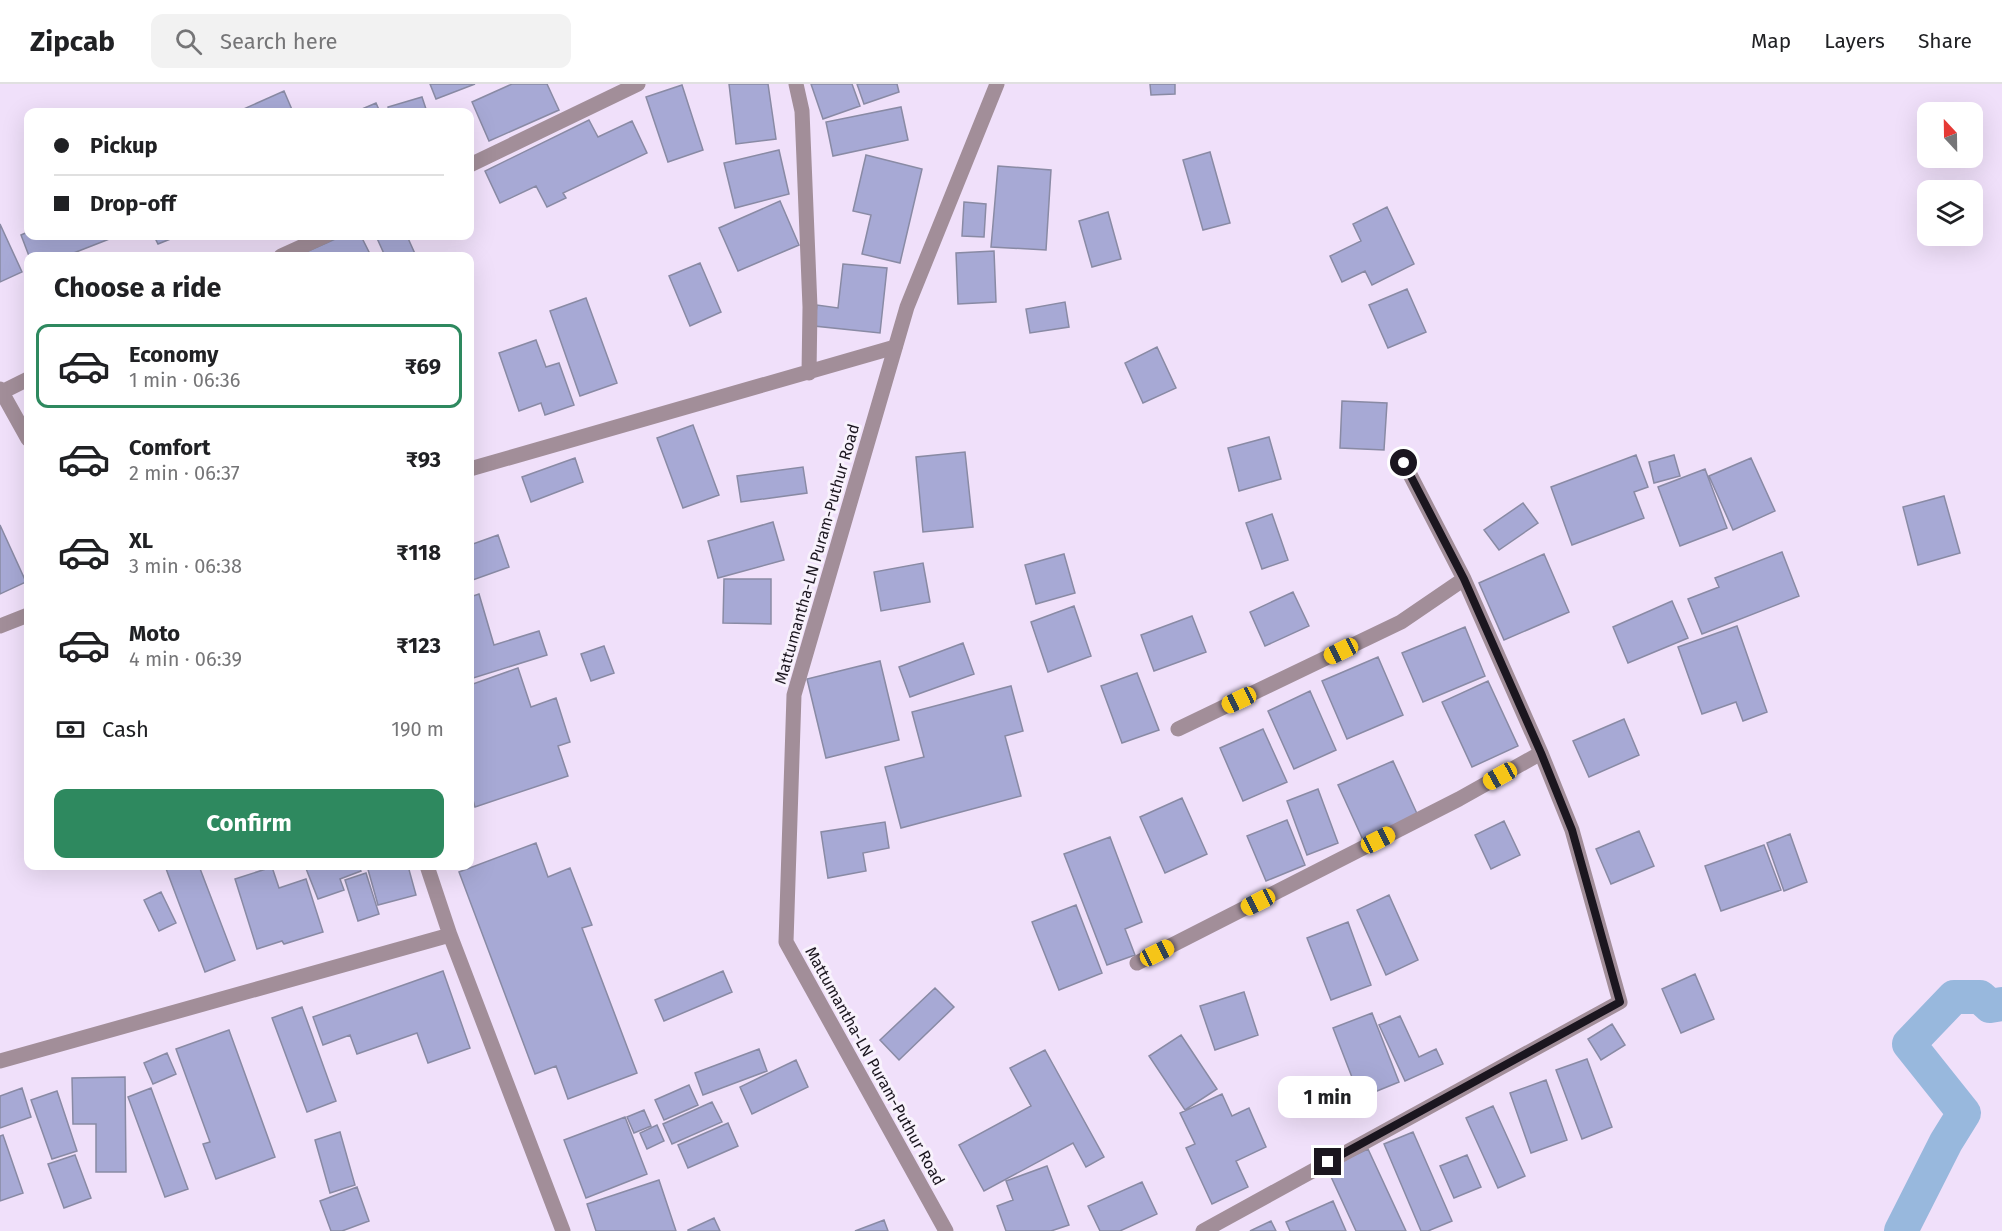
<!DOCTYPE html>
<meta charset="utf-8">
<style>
:root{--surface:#fff;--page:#f2f2f2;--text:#202124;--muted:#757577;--line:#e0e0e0;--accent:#2e895f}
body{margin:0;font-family:"Fira Sans",sans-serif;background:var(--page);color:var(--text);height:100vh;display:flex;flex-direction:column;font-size:22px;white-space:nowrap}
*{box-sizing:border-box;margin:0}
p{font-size:20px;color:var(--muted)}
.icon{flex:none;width:33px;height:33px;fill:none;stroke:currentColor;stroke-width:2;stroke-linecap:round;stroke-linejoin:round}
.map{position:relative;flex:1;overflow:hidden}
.sheet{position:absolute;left:24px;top:168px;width:450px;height:618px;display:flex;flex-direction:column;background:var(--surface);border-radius:12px;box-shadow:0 6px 24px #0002}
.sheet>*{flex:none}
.top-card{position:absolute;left:24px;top:24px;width:450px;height:132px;border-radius:12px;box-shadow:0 6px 24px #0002;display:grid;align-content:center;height:132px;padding:0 30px;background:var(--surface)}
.needle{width:39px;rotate:338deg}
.controls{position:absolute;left:1917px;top:18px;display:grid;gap:12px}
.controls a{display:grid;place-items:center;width:66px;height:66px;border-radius:12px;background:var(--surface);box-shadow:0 6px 24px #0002;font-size:30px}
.end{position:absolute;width:27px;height:27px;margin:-14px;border:8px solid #1b161f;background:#fff;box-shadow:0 0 0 3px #fff}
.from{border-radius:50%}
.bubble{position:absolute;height:42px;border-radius:12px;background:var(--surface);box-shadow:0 6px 24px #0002;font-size:20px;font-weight:700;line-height:42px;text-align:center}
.car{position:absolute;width:18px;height:36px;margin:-18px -9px;border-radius:8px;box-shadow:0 0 4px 2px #0007;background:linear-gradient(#f5c518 24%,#345 0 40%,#f5c518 0 76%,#345 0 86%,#f5c518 0)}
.top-card b{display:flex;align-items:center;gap:21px;height:57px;font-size:22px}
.top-card b+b{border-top:2px solid var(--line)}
.top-card i{width:15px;height:15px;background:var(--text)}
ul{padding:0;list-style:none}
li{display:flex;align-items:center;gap:18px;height:84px;margin:0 12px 9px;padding:0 18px;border:3px solid transparent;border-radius:12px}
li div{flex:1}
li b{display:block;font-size:22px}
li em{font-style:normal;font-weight:700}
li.current{border-color:var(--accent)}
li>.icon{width:54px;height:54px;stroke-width:1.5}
h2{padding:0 30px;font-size:27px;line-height:72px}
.pay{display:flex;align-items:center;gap:15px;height:66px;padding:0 30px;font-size:22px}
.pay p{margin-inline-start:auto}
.button{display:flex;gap:12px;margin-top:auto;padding:12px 30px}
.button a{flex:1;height:69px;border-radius:12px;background:var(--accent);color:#fff;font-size:24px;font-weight:700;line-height:69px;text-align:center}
header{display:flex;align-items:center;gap:36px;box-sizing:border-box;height:84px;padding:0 30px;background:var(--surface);border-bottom:2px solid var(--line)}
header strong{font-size:28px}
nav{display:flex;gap:33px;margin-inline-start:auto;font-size:21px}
.search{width:420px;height:54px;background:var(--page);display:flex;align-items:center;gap:15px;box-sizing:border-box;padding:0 21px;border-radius:12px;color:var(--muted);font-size:22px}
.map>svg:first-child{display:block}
</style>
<header>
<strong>Zipcab</strong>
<div class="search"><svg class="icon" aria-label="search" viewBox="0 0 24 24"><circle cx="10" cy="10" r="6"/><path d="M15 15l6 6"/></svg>Search here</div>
<nav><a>Map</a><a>Layers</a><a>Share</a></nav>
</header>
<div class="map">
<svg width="2002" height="1147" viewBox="0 0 2002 1147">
<rect width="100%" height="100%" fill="#f0e0fa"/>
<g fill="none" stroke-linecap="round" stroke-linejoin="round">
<path stroke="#98b8dd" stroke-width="34" d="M1901,1147L1946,1058L1964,1029L1909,960L1954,913H1980L1990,922L2002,920"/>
</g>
<path fill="#a7a9d5" stroke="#898aa4" stroke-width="1.5" d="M430,0H475L436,15Z
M512,0H547L559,26L489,57L472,18Z
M729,0H768L776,55L736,60Z
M811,0H852L860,22L823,35Z
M857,0H897L899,8L864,20Z
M1150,0H1175V10L1151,11Z
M682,1L703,66L668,78L646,13Z
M284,7L293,28H237Z
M422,13L427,28H389L388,23Z
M376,19L380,28H355Z
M901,23L908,56L833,72L826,38Z
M589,36L598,53L632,37L647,69L563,109L566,114L547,123L536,102L500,119L485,87Z
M779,66L789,110L735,124L724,79Z
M1210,68L1230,139L1203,146L1183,76Z
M866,71L922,85L900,179L862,170L871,131L853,127Z
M998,82L1051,86L1046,166L991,163Z
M780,117L799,161L738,187L719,144Z
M964,118L986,120L984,153L962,152Z
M1387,123L1414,180L1372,201L1365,187L1342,198L1330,172L1361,157L1353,140Z
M1108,128L1121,175L1092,183L1079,137Z
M0,140L22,188L0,198Z
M28,148V152H117L66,172H29L21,151Z
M154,152H178L158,160Z
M342,152H361L371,172H297Z
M376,152H407L416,172H385Z
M994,167L996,218L958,220L956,169Z
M700,179L721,228L690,242L669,192Z
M843,180L887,184L880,249L814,242L817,221L838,224Z
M1407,205L1426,248L1388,264L1369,221Z
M586,214L617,299L580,312L550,227Z
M1065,218L1069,243L1030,249L1026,225Z
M536,256L546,283L559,279L574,321L545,331L541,319L519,327L499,269Z
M1157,263L1176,304L1143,319L1125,279Z
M1342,317L1387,319L1384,366L1340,364Z
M693,341L719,411L683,424L657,354Z
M1269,353L1281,395L1239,407L1228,364Z
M965,368L973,443L923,448L916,373Z
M1636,371L1648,403L1634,408L1644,434L1572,461L1551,403Z
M1674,371L1680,392L1654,399L1649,378Z
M575,374L583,398L531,418L522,393Z
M1751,374L1775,427L1733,446L1709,392Z
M803,383L807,409L741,418L737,392Z
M1705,385L1727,444L1680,462L1658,403Z
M1944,412L1960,469L1918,481L1903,423Z
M1523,419L1538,439L1499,466L1484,446Z
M1272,430L1288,476L1262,485L1246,439Z
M773,438L784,476L718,494L708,457Z
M0,441L26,498L0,510Z
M498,451L509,483L470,497V461Z
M1782,468L1799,512L1702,550L1688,515L1719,503L1715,494Z
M1064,470L1075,509L1036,520L1025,481Z
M1544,470L1569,528L1504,556L1479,499Z
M923,479L930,518L881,527L874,488Z
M724,495H771V540L723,539Z
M1293,508L1309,542L1265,562L1250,528Z
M479,510L494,561L539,547L547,571L470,595V513Z
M1672,517L1688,554L1628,579L1613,543Z
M1074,522L1091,572L1048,588L1031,538Z
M1192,532L1206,568L1154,587L1141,551Z
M1737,542L1767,628L1743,637L1736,618L1702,630L1678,563Z
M1465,543L1485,592L1423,618L1402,569Z
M963,559L974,590L910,613L899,583Z
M604,562L614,589L591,597L581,570Z
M1378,573L1403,631L1347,655L1322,597Z
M880,577L899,656L826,674L807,595Z
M518,584L531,623L556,614L570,658L558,662L568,692L475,723L470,706V601Z
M1137,589L1159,646L1122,659L1101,602Z
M1488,597L1518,662L1472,683L1442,618Z
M1011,602L1023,647L1005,652L1021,712L901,744L885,683L924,673L912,628Z
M1310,607L1336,666L1294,685L1268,627Z
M1624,635L1639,671L1589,693L1573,657Z
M1263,645L1287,698L1243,717L1220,664Z
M1393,677L1419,734L1364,758L1338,701Z
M1318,705L1338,759L1307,771L1287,717Z
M1182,714L1207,770L1165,789L1140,733Z
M1287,736L1305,781L1266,797L1247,752Z
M1504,737L1520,771L1491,785L1475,751Z
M885,738L889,764L863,769L866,787L828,794L821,748Z
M1639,747L1654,782L1611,800L1596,765Z
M1790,750L1807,798L1784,807L1767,759Z
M1110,753L1142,838L1125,845L1135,871L1107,881L1064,770Z
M536,759L548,793L570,784L592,841L582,844L637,989L568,1015L556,982L535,990L459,788Z
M1764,761L1781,806L1721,827L1705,782Z
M165,782H199L235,876L205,888Z
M305,782H358L361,787L340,795L344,806L318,815Z
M367,782H408L416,811L378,821Z
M272,783L279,804L306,795L323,848L284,860L282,857L257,865L235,795Z
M366,789L379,830L358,837L345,796Z
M161,808L176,839L159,847L144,816Z
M1389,811L1418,876L1386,891L1357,826Z
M1076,821L1102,889L1059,906L1032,838Z
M1348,838L1371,901L1331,916L1307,854Z
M443,887L470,964L428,979L417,949L357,970L350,951L323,961L313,933Z
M723,887L732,908L664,937L655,916Z
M1695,890L1714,935L1681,949L1662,905Z
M935,904L954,923L899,976L880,956Z
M1244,908L1258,951L1215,966L1200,922Z
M302,923L336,1017L307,1028L272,934Z
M1372,929L1399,998L1360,1014L1333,944Z
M1400,932L1419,973L1436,965L1443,980L1405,997L1379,941Z
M1612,940L1625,961L1601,976L1588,955Z
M229,946L275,1073L216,1095L203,1060L210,1058L176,965Z
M1181,951L1217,1005L1185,1026L1149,972Z
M759,965L767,987L703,1011L695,989Z
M1045,966L1104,1073L1086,1083L1073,1059L984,1107L959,1061L1031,1022L1010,984Z
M167,969L176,990L153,1000L144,979Z
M1587,975L1612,1043L1582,1055L1556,986Z
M796,976L808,1003L752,1030L740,1003Z
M125,993L126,1088H96V1040H73L72,994Z
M1546,996L1567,1056L1531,1069L1510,1009Z
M689,1001L698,1021L664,1036L655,1016Z
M22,1004L31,1033L0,1044V1012Z
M151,1004L188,1105L165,1113L128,1013Z
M57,1007L77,1067L52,1075L31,1016Z
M1222,1010L1232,1032L1249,1024L1266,1063L1236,1077L1248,1103L1212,1120L1186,1064L1195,1060L1180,1029Z
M712,1018L722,1038L672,1060L663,1040Z
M1493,1022L1525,1092L1498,1104L1466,1034Z
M644,1026L651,1042L634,1049L627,1033Z
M625,1033L647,1090L586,1114L564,1056Z
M728,1039L738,1062L688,1084L678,1061Z
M657,1041L664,1057L647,1065L640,1049Z
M340,1048L355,1101L330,1109L315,1056Z
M1413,1048L1452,1137L1428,1147H1421L1384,1060Z
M3,1051L23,1109L0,1117V1052Z
M1368,1065L1406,1147H1356L1327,1084Z
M75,1071L91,1114L64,1124L48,1080Z
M1467,1071L1481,1103L1454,1114L1440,1082Z
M1047,1082L1069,1141L1051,1147H1006L997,1122L1013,1116L1006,1097Z
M659,1096L676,1147H596L587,1120Z
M1142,1098L1157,1130L1120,1147H1100L1088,1122Z
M357,1103L369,1137L342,1147H331L320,1117Z
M1333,1117L1346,1147H1290L1286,1138Z
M714,1134L720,1147H688V1146Z
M884,1136L888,1147H855Z
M1271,1137L1276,1147H1250Z"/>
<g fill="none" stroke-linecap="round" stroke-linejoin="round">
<path stroke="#a28e99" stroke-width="15" d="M796,0L802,27L810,223L809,289
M470,81L638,0
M281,172L325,152
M0,305L28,355
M2,308L28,295
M470,385L895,263
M0,542L28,531
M1178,645L1401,538L1464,495
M427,782L450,851L563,1147
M1137,879L1459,715L1541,669
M0,977L450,851
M1203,1147L1620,918L1572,746L1541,669L1464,495L1404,379"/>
<path stroke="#a28e99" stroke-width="15" d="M946,1147L786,858L794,611L907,223L997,0"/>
</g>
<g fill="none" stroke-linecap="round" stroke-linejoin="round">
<path stroke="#1b161f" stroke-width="8" d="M1328,1078L1620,918L1572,746L1541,669L1464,495L1404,379"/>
</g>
<g text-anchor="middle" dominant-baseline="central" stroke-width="6" stroke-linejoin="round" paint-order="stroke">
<g font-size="16" fill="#1b161f" stroke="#f8f2fc">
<text transform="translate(817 470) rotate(-74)">Mattumantha-LN Puram-Puthur Road</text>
<text transform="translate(875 982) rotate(61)">Mattumantha-LN Puram-Puthur Road</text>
</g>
</g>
</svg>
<div class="controls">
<a><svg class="needle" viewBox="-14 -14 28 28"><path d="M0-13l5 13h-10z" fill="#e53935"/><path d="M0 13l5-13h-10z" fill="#757577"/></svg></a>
<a><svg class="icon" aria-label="layers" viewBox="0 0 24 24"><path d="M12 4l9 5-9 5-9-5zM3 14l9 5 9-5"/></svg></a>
</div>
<i class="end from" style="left:1404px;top:379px"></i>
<i class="end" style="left:1328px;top:1078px"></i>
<div class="bubble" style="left:1278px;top:992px;width:99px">1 min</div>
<i class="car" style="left:1341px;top:567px;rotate:244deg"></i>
<i class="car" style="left:1239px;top:616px;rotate:245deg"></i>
<i class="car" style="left:1500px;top:692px;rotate:241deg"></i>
<i class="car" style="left:1378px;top:756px;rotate:63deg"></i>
<i class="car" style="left:1258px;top:818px;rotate:243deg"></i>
<i class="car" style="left:1157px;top:869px;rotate:63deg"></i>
<div class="top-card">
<b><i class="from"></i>Pickup</b>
<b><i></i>Drop-off</b>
</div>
<section class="sheet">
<h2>Choose a ride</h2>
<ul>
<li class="current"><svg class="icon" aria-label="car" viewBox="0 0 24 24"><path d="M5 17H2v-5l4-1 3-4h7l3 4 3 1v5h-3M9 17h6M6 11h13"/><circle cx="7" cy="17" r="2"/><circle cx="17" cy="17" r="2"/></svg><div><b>Economy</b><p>1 min · 06:36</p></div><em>₹69</em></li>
<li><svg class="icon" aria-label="car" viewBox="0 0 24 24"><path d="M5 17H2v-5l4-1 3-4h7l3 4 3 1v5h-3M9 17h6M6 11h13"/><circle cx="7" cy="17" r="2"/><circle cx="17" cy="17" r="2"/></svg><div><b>Comfort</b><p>2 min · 06:37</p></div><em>₹93</em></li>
<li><svg class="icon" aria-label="car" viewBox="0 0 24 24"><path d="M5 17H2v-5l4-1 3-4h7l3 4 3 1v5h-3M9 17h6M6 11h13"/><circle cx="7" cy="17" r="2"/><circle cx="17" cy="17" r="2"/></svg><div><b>XL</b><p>3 min · 06:38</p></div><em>₹118</em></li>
<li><svg class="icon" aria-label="car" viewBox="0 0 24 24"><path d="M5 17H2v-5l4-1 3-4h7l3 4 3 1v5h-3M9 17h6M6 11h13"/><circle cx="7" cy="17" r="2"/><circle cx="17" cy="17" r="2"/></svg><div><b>Moto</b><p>4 min · 06:39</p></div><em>₹123</em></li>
</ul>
<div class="pay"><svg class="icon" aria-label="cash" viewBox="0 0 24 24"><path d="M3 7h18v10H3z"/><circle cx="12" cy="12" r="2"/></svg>Cash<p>190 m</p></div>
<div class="button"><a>Confirm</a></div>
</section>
</div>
